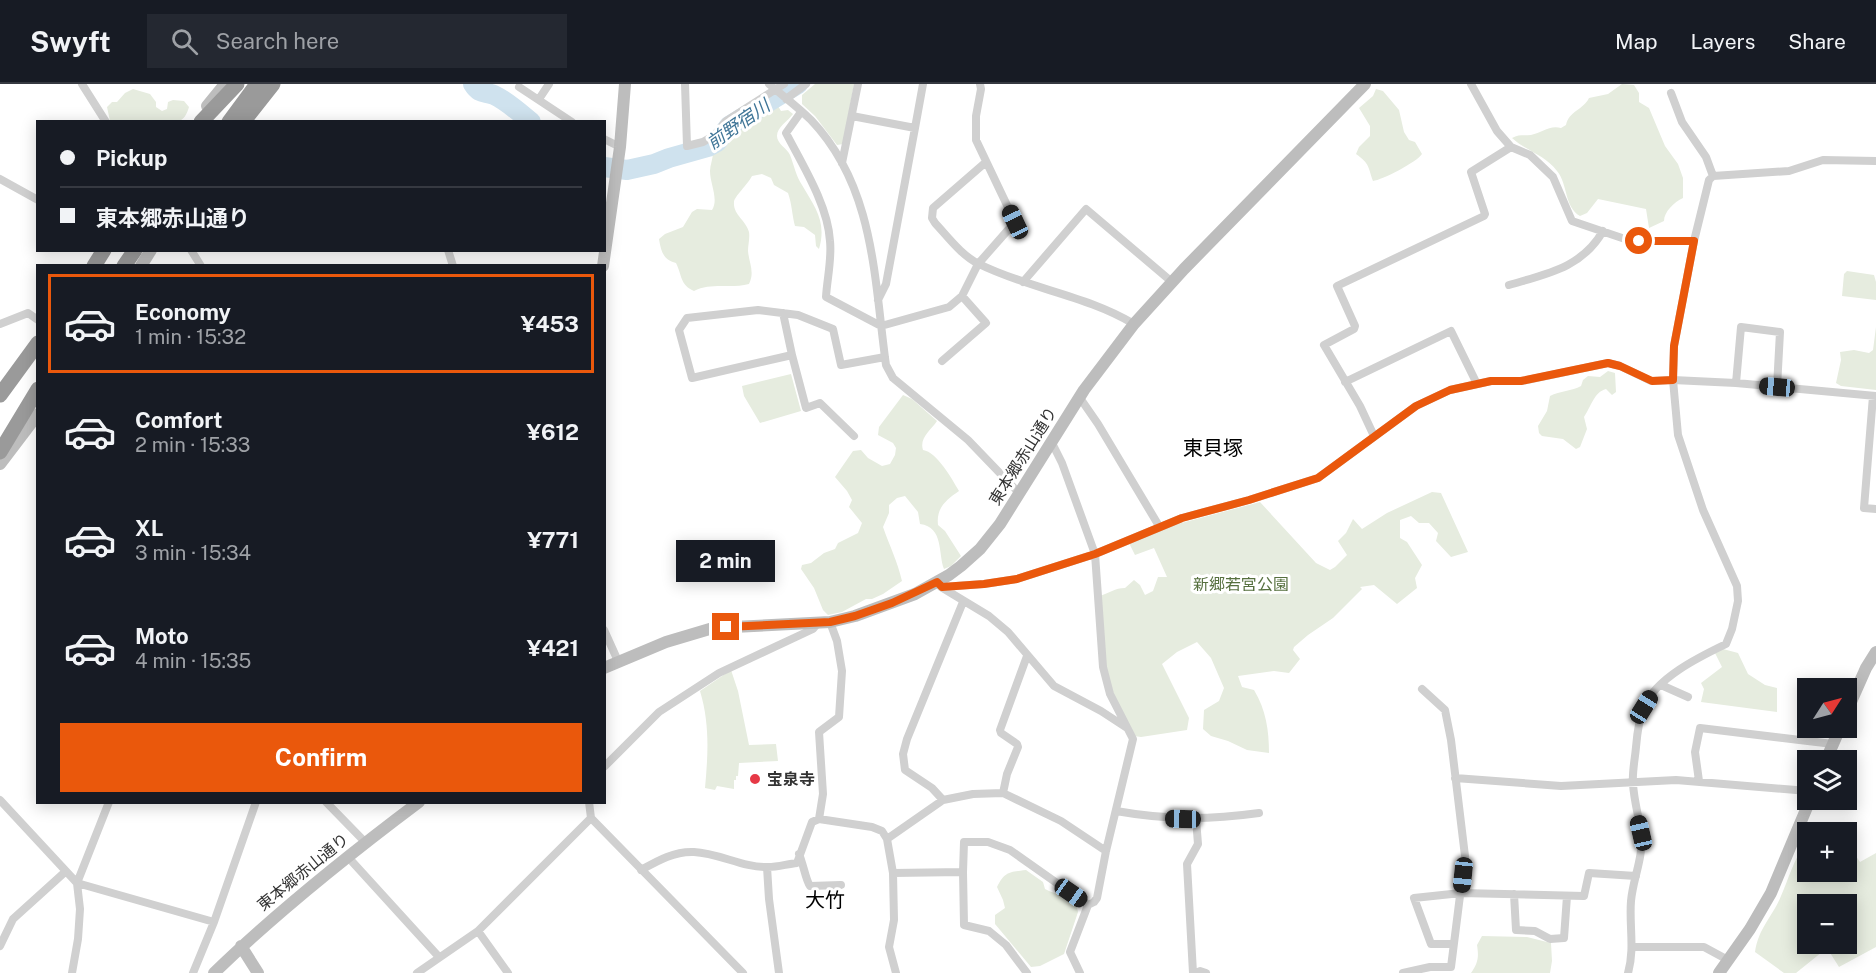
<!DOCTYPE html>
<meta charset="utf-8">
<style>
:root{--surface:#171b24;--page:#242831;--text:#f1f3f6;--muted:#9ea1a6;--line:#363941;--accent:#ea580c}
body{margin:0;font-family:"Public Sans","Noto Sans JP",sans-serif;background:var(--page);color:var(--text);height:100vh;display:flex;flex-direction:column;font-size:22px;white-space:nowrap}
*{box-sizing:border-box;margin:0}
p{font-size:20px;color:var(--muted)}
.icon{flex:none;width:33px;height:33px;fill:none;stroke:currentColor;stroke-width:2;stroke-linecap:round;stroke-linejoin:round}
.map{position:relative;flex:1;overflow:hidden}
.panel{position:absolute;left:36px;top:180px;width:570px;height:540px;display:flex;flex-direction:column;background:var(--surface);border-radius:0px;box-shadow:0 3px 15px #0003}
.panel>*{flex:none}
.hud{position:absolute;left:36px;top:36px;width:570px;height:132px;border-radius:0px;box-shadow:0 3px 15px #0003;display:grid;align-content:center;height:132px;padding:0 24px;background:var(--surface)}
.needle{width:39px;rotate:54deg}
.tools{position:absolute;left:1797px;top:594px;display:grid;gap:12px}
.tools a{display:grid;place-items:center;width:60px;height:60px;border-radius:0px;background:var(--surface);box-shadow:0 3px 15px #0003;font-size:30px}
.end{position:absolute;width:27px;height:27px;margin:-14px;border:8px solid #ea580c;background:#fff;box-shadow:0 0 0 3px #fff}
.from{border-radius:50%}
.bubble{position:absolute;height:42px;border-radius:0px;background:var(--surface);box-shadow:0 3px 15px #0003;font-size:20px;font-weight:700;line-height:42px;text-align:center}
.car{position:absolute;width:18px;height:36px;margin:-18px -9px;border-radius:8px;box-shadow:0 0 4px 2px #0007;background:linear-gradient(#222 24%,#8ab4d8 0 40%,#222 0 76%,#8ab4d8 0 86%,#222 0)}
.hud b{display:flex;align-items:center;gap:21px;height:57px;font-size:22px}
.hud b+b{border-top:2px solid var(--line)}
.hud i{width:15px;height:15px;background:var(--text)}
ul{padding:10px 0 0;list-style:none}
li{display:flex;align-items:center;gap:18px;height:99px;margin:0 12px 9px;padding:0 12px;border:3px solid transparent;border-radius:0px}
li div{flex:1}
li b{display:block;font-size:22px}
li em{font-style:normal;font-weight:700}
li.active{border-color:var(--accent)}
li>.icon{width:54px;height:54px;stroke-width:1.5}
.primary-button{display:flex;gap:12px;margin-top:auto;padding:12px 24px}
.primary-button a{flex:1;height:69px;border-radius:0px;background:var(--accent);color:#fff;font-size:24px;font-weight:700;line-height:69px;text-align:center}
header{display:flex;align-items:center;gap:36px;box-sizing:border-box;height:84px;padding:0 30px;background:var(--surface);border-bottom:2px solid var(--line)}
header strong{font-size:28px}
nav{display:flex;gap:33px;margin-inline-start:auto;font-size:21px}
.search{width:420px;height:54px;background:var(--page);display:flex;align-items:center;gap:15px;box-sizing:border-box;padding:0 21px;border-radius:0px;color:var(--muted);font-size:22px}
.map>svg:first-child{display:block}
</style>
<header>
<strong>Swyft</strong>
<div class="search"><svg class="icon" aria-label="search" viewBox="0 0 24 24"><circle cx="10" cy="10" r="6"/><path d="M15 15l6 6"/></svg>Search here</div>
<nav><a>Map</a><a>Layers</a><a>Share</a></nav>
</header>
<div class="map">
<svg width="1876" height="889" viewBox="0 0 1876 889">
<rect width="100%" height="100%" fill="#fff"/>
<path fill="#e6ecdf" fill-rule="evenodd" d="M815,0H854L843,60L837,61L815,32L802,20V11Z
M1622,0L1634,1L1639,9V18L1649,24L1665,62L1678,80L1683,94V114C1674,118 1664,128 1664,137L1649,144L1646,125L1598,115L1587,129L1580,132C1564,123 1568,100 1557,87C1545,71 1526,67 1512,54C1519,50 1524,52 1531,51C1542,49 1549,41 1561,44L1566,41C1569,27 1583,26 1589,14L1608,10Z
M133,5L150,10L156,18V23L162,27L167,25L168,18L173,16L184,17L189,23C187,30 184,36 177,38L110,37L107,23L112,18H117L125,9Z
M1376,5L1383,7L1399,26L1404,48L1409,56L1415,58L1422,70C1417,78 1382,96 1373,97C1368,83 1370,80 1356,70L1359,63L1370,52V42L1359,24L1373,12Z
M775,17L781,27L788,26L793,30C788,37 777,43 777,52C777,60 787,64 790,71C794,81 796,92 802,101C815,123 827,138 819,165L816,162L815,151L804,143L795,142C792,131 792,120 788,109L774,101L771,94L762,90L752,92C748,100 734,113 734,118C733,131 746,136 749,148C750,154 748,161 748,167C749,179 755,188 749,200C731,205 711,198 694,207C680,201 682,191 676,179C663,176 661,167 659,155L665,150L683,143L692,128L697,125L712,126C719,115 710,100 710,87C710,81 713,75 713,68C722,62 726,49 735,43C748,35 762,26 775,17Z
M1847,187L1874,191L1876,198V216L1842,212L1844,190Z
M1876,243V306L1841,302L1836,299L1841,276L1840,268L1854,266L1869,269L1873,266Z
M1608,287L1615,289L1616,308L1612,311L1606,305C1594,308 1591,323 1584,333L1587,345L1580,363L1576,365L1563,355L1542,352L1539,349L1538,342L1547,327L1550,312C1560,307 1572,307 1581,302L1583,296L1588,292L1600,293Z
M791,290L801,327L760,339L744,312L742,302Z
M903,311L912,315L937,337C931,346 919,354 923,366C937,368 952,395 959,407C946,416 936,424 938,441L945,447L961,472L951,482L944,485C938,470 944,443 920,440L918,428L905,412L897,414L889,421V429L883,443C890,463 897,476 902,497L883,510L872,515H866L842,528L828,531L823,526L814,504L801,485L802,481L811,479L824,469L835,465L838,459L858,449L862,439L849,423L852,416L847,407L835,393L853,367L861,366L868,374L882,382L890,380L895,371L896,364L893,359L878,351L879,343Z
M1432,408L1441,409L1468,468L1451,473L1436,457L1438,449L1429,439H1419L1411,432L1400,436V454L1407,458L1422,481L1415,494L1417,504L1397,520L1374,501L1360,503L1362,505L1333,534L1308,551L1294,563L1293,566L1300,575L1289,589L1274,587L1238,592L1242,603L1254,606C1266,626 1269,646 1269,669L1247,666L1228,657L1211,652L1203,645L1204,626L1219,617L1224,604L1211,574L1197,558L1177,568L1162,580L1189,634L1187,646L1141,653L1134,652L1120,626L1106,590L1100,512C1109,509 1115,504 1125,504L1134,496L1140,501L1145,511L1153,507L1158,493H1167L1154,464L1135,471L1129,459L1174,441L1260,418L1316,479L1330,486L1335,483L1347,471L1338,457L1346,449L1353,435L1362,445L1387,429Z
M1723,565L1738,569L1748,590L1765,601L1777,604V628L1701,618L1704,605L1701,599L1722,583L1715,569Z
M731,586L738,607L749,661L776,660L778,677L739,679L738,692H736V696H734V705L717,702L715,706L705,704C708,671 710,640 700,607Z
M1847,759L1860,778L1876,769V863L1839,883L1827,864L1796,889H1784L1755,868C1759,843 1772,834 1781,812C1789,794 1793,777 1805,760H1807L1808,788H1846ZM1808,820H1846V860H1808Z
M1026,786L1043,798L1045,805C1056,811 1066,811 1076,819L1078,828L1064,870L1040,882L1031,883L995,840V831L1005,824L1003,816L997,803C1005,787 1010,788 1026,786Z
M1482,852L1527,853L1551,859L1552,877L1550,889H1471C1478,879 1479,873 1477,861Z"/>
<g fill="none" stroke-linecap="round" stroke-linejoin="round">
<path stroke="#cfe2ee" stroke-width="20" d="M473,0C480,11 484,7 494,11C507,17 520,29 531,38
M604,83L627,86L654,80L669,74L708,63L717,58L729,42L798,0"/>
<path stroke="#d0d0d0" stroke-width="8" d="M82,0L106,38
M685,0L687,62L703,58L715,51L726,37L784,0
M769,0C783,12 798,23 811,36C875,103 874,195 886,281L893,294L968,356L1020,410
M1471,0L1497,47L1511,63L1530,71L1553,93L1572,137L1625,155L1639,157H1694
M519,3L572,38
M1671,9L1682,38L1706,73L1713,92
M539,15L549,0
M786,15L806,0
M801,28L786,49C802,80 828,121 830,157C832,175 827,195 826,213L881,242L949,223L962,212L978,180L1015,138L976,56V32L981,5L980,0
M852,32L915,44L923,0
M604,55L620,63
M986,78L933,124L932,134L935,139C948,153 962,172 979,180C1029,205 1086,211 1134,240
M842,79L858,0
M0,95L38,116
M191,166L201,182
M448,166L453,182
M1023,198L1086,125L1172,198
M1509,201C1546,190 1582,184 1603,147
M878,216L886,200L915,44
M783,229L792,271
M0,240L28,229L38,236
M942,277L986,239L962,212
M1345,298L1451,247L1477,300
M1736,299L1741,243L1780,248L1777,303
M1873,312L1864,424L1876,425
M1080,314L1098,340L1159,442
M854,352L820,319L806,324L792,271L692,294L679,246L687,234L758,226L798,231L833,245L841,281L885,273
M1374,352L1360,322L1324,261L1354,245L1355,242L1337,202L1484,132L1485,130L1471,88L1511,63
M1052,359L1062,379L1095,470L1103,583L1110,610L1133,655L1106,767L1097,814L1094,818L1088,821L1070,868L1080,889
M941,503L989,532L1008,548L1054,602L1101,627L1127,644
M942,503L984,500L1017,495L1095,470L1182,434L1249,416L1318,394L1416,322L1450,306L1491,297H1522L1608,279L1620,282L1651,297L1673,296L1736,299L1876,312
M604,546L618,577
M1661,601L1688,613
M604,683L659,628L719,589L813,545L819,538
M1455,694L1561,702L1676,696L1808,707
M1699,697L1695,668L1700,644L1833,660
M1003,709L1061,737L1106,767
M0,716L77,799L214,838
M943,716L932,704L905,686L903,670L907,655L963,518
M326,718L365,758
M589,718L591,734L743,889
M1116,727C1167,736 1208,736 1259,729
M819,735L823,710L819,648L839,633L842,587L837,557L830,538
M887,755L943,716L973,710L1003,709L1007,690L1018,663L1017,660L1001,649L1000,646L1027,572
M799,770C803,779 806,797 810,802L841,801
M347,772L439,873
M767,783L769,815L779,889
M641,786C657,777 674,767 694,768C719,769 743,784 768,783C778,783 787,780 797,779L812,738L819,735L872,743L882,747L887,755L893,789L894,836L889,863L896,889
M963,788L964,758H988L1010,766L1088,821
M893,789L963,788L964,841L989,847L1006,861L1027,889
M1514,810L1516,846L1535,847L1550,855L1564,854L1567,812
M478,847L508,889
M1453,860H1431L1414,814L1461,809L1584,812L1589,789L1636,792
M0,862L13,835L65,788
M1633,863H1704L1728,876
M72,889L78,855L80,825L77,799L109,718
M193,889L214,838L256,718
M417,889L478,847L591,734
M1193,889L1187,780L1198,760L1196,735
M1196,889L1200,887L1206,889
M1403,889L1430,883H1451L1465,772L1451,656L1445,626L1422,605
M1628,889C1635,865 1629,841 1631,817C1633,794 1644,773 1641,749C1639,733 1634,717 1633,700C1632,688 1635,675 1636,663C1637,651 1639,635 1644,623C1656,594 1699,573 1726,560L1732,545L1738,517L1737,502L1703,426L1678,351L1673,296L1674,262L1694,157L1709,96L1713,92L1789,87L1823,76L1876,77"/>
<path stroke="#bdbdbd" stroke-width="12" d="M207,22L225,0
M141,182L151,166
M603,182L620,63L625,0
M0,380L38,330
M604,584L666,558L713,544L830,538L855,532L915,510L949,491L961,482L980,465L1000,440L1084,306L1134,240L1184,185L1365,0
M1846,629L1866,584L1876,568
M1826,676L1840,644
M241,862L258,889
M214,889C278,827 347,772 419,718
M1719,889L1750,845L1771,809L1810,716"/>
<path stroke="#9a9a9a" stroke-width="15" d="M201,38L237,0
M229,38L257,0
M243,38L273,0
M94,182L104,166
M124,182L135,166
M0,311L38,259
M0,368L38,305"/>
</g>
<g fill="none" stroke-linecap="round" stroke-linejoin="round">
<path stroke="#ea580c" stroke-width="8" d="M726,543L830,538L855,532L892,519L937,498L942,503L984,500L1017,495L1095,470L1182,434L1249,416L1318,394L1416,322L1450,306L1491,297H1521L1608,279L1620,282L1652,297L1673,296L1674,262L1694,157H1639"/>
</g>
<circle fill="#e63946" stroke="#fff" stroke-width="2" cx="755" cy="695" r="6"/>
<g text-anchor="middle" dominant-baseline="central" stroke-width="6" stroke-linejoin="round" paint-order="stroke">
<g font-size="16" fill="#333" stroke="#fff">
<text transform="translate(1023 372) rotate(-58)">東本郷赤山通り</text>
<text transform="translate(303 788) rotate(-39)">東本郷赤山通り</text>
</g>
<g font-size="16" fill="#56703f" stroke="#fff">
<text x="1241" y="500">新郷若宮公園</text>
</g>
<g font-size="16" font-weight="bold" fill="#333" stroke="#fff" text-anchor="start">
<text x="767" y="695">宝泉寺</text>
</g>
<g font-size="18" font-style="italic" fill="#3f7597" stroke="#fff">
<text transform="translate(738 40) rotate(-35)">前野宿川</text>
</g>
<g font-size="20" fill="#000" stroke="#fff">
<text x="1213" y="364">東貝塚</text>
<text x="825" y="816">大竹</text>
</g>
</g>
</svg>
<div class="tools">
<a><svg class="needle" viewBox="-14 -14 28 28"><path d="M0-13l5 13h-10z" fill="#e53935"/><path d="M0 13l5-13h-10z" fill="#9ea1a6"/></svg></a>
<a><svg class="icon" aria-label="layers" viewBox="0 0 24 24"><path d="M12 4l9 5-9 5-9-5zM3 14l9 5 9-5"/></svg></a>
<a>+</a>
<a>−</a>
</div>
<i class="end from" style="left:1639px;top:157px"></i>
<i class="end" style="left:726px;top:543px"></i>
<div class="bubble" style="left:676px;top:456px;width:99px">2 min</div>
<i class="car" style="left:1015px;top:138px;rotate:335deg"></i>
<i class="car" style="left:1777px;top:303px;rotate:275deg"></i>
<i class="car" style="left:1644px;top:623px;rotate:32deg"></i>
<i class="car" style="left:1183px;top:735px;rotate:271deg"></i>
<i class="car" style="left:1641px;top:749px;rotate:347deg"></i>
<i class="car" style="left:1463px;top:791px;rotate:186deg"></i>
<i class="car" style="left:1071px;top:809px;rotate:125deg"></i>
<div class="hud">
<b><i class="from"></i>Pickup</b>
<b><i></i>東本郷赤山通り</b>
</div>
<section class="panel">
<ul>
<li class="active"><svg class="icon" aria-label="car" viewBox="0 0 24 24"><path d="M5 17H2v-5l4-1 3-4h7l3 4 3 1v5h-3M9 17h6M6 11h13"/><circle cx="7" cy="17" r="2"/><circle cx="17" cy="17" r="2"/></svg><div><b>Economy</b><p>1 min · 15:32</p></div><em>¥453</em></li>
<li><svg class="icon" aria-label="car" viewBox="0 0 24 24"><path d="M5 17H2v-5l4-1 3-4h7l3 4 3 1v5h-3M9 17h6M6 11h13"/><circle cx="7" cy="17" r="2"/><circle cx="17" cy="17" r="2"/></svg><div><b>Comfort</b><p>2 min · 15:33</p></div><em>¥612</em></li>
<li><svg class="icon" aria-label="car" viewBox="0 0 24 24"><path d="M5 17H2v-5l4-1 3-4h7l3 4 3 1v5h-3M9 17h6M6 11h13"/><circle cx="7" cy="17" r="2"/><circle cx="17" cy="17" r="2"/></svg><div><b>XL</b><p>3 min · 15:34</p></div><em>¥771</em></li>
<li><svg class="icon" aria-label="car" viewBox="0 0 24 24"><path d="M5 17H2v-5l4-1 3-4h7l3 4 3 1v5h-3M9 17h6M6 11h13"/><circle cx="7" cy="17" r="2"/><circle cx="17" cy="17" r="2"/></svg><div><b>Moto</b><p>4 min · 15:35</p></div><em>¥421</em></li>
</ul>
<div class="primary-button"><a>Confirm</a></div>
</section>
</div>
